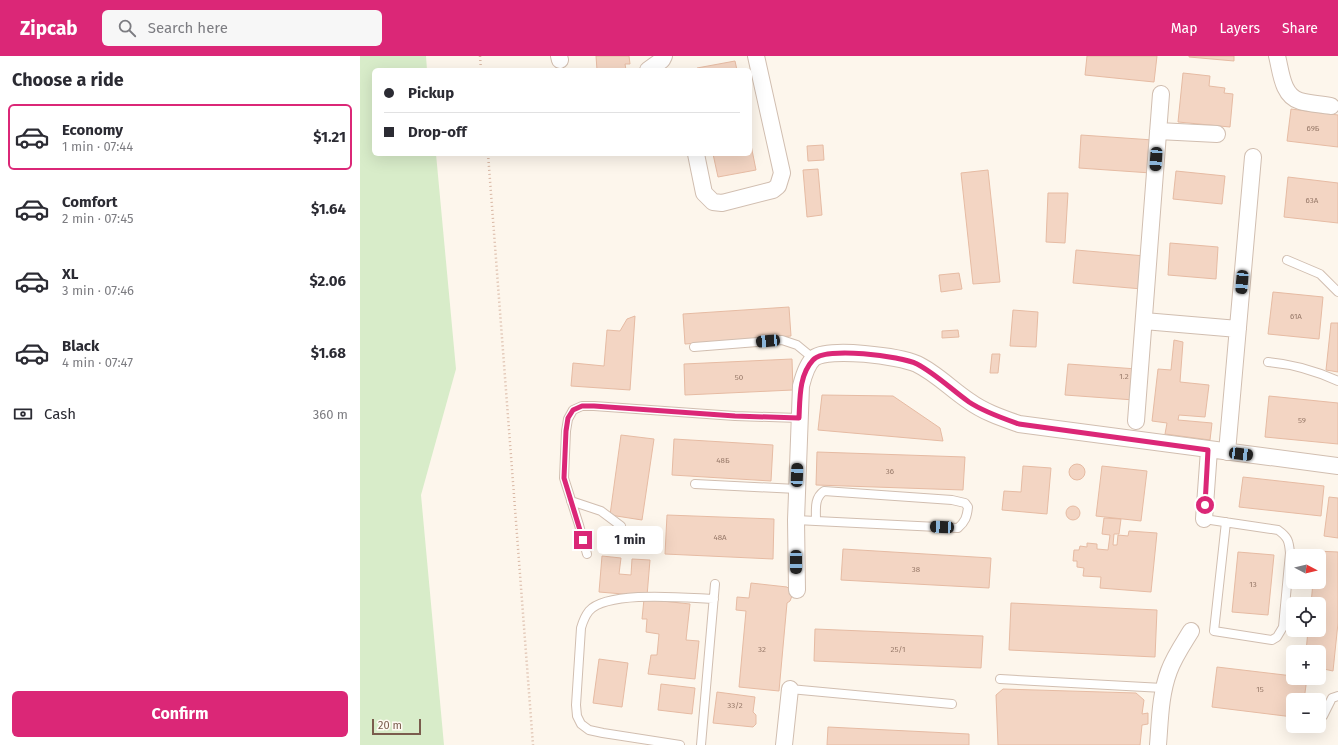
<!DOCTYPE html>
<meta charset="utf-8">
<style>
:root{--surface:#fff;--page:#f7f7f7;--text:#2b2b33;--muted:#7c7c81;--line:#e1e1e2;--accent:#db2777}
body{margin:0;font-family:"Fira Sans",sans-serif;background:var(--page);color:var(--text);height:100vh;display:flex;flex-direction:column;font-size:15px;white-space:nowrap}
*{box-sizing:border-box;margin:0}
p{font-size:13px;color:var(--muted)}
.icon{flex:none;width:22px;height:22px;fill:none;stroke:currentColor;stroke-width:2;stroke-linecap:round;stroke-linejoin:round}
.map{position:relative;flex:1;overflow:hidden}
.side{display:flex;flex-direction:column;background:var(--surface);width:360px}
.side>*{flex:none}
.banner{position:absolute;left:12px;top:12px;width:380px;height:88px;border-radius:6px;box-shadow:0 4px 16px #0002;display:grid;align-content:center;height:88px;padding:0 12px;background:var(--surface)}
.needle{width:26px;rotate:97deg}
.controls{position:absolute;left:926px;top:493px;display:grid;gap:8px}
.controls a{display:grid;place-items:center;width:40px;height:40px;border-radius:6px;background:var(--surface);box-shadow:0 4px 16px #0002;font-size:20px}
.scale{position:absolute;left:12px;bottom:10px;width:49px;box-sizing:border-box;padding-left:4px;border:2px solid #7a5c4d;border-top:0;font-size:11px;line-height:14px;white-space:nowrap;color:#7a5c4d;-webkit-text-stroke:3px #fffaf3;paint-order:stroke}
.end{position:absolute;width:18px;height:18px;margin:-9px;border:5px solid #db2777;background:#fff;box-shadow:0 0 0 2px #fff}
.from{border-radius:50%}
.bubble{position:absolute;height:28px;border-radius:6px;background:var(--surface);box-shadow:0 4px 16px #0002;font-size:13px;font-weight:700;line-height:28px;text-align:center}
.car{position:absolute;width:12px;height:24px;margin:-12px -6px;border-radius:5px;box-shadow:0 0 3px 1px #0007;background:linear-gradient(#222 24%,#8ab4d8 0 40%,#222 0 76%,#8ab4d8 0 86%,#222 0)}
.banner b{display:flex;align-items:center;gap:14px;height:38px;font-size:15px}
.banner b+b{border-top:1px solid var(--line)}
.banner i{width:10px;height:10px;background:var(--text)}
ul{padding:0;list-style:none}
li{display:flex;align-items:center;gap:12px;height:66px;margin:0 8px 6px;padding:0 4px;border:2px solid transparent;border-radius:6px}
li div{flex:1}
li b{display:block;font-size:15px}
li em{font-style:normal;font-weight:700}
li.selected{border-color:var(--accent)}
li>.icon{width:36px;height:36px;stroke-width:1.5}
h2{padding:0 12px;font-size:18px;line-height:48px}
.pay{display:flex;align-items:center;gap:10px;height:44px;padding:0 12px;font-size:15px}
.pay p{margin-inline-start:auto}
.action{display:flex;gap:8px;margin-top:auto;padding:8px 12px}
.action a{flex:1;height:46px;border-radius:6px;background:var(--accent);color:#fff;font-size:16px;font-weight:700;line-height:46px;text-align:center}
header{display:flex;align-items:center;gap:24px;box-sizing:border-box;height:56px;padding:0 20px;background:var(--accent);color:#fff}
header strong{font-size:19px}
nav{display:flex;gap:22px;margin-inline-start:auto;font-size:14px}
.search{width:280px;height:36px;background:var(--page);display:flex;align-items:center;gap:10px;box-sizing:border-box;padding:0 14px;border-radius:6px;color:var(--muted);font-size:15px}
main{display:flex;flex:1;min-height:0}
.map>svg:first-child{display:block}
</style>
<header>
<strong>Zipcab</strong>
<div class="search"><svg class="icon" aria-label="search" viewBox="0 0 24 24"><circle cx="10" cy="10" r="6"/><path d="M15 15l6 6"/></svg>Search here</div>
<nav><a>Map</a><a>Layers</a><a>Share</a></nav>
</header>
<main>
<section class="side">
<h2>Choose a ride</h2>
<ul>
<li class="selected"><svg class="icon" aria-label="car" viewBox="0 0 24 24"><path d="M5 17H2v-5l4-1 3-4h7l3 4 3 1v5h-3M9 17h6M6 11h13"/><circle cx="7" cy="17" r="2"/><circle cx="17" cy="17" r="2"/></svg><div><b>Economy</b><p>1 min · 07:44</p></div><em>$1.21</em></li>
<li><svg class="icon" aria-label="car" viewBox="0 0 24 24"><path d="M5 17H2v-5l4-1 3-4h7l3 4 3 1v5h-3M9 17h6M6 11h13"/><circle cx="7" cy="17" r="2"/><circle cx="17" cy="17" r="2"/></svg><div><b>Comfort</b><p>2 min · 07:45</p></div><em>$1.64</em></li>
<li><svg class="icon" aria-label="car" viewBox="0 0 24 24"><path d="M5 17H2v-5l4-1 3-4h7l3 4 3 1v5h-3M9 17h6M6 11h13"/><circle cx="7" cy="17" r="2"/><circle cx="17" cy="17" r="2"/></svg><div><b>XL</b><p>3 min · 07:46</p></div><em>$2.06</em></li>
<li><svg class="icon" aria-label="car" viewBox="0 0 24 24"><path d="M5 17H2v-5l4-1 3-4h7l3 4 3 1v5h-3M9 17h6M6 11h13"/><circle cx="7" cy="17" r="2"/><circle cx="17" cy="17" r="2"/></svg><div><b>Black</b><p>4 min · 07:47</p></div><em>$1.68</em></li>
</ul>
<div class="pay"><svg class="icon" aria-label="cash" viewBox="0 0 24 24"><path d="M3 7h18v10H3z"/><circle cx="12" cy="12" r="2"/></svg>Cash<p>360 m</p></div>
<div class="action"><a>Confirm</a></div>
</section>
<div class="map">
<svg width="978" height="689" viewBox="0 0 978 689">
<rect width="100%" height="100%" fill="#fdf6ec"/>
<path fill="#d8ecc9" d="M0,0H66L67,14H14V98H76L96,313L61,439L84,689H0Z"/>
<path fill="#f3d5c3" stroke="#e6bba3" d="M236,0H269L270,8H265L266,14H237Z
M727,0H797L794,26L725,19Z
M829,0H874V5L829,1Z
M375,5L377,14H337V12Z
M823,17L850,20L849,30L865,32L864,37L873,38L870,71L818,66Z
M931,53L978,59V91L927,85Z
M721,79L793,84L791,117L719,112Z
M390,84L396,114L358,121L353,98H390Z
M463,89L464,104L448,105L447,90Z
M458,113L462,159L447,161L443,114Z
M628,114L640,226L613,228L601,117Z
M816,115L865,120L862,148L813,143Z
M928,121L978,127V167L924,161Z
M688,137H708L705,187L686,186Z
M810,187L858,191L856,223L808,219Z
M716,194L785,200L782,233L713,227Z
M599,217L602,233L581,236L579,219Z
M913,236L963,241L959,283L908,278Z
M429,251L431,280L325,288L323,258Z
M653,254L678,256L676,291L650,290Z
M275,260L270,334L211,330L213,307L244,310L247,274L260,275L267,263Z
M971,267H978V316L966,314Z
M598,274L599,281L582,282V275Z
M814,284L823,286L820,326L849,329L845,361L819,359L818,364L852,367L850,384L805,378L807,367L792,365L798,313L811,314Z
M632,298H640L638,317H630Z
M432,303L433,334L325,339L324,308Z
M708,308L777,313L774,344L705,339Z
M462,339L533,340L580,372L583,385L458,374Z
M909,340L978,347V388L905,381Z
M261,379L294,383L282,464L250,459Z
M314,383L413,389L411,425L312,419Z
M457,396L605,401L603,434L456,429Z
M709 416a8 8 0 1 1 16 0a8 8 0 1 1-16 0Z
M663,410L691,412L687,458L642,454L644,435L661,436Z
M742,410L787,415L781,465L736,460Z
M883,421L964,430L961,460L879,451Z
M969,441L978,442V482L964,480Z
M706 457a7 7 0 1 1 14 0a7 7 0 1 1-14 0Z
M307,459L414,463L413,503L305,498Z
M744,462L761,463L759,478H754L753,489H757L758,479L768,480L769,475L797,477L791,536L740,532L741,521L723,520L724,512L717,511V505H713L714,494H719L720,490L727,491V487L737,488V493L748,494L750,479L742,478Z
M483,493L631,502L629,532L481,524Z
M956,495L978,496V567L973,615L959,612V596H946L948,574H959V548H951L953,526H959V500H956Z
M878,496L914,499L908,559L872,556Z
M242,500L261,502L259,518L271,519L272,503L290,504L287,540L239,536Z
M391,527L427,531L431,535L432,540L430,545L427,547L419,635L379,631L386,555L376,554L377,541L389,542Z
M284,543L330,548L326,584L339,585L335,623L288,618L291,599H297L299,578L286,576L287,563H282Z
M651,547L797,554L795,601L649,594Z
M455,573L623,580L621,612L454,605Z
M239,603L268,607L262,651L233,647Z
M857,611L933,620V622H947L944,644H933V661L852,651Z
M301,628L335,632L332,658L298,654Z
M643,633L776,637L784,644L782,658L788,657V668L782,669L780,689H638L636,639Z
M357,636L395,641L393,656L396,659V668L393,671L353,667Z
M468,671L609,678V689H467Z"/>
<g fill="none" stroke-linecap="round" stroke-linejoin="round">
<defs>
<path id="service" d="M927,204L960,218L978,236
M334,291L422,284L437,289L454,303
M908,306C934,308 954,314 978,325
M335,428L437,433
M211,445L241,455L261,470
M844,463L918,474C928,481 929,485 930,497L923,571L917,581L912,584L854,575L866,466
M436,464L456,465L598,472C605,466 607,461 608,451L605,447L592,444L464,435C454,442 456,453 456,465
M227,498L219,469L204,422L206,375L208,363L213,354L222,350H234L375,360L439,362
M640,623L803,632
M430,633L592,648
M963,660L972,642L978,640
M320,689L243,677L229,674L221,668L217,660L216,649L221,572C223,565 225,560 229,555C248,534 327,542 354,543
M341,689L355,528"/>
<path id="minor" d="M199,0L200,4
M917,0C921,15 922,40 940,45C950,48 961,48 971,50
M288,14L302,4L304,0
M798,75L857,78
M336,98L344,137L353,146L362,147L413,134L418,130L422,117L396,0
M784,265L878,273
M776,365L801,38
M867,396L893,101
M844,463L849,394
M437,534L436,464L441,330C443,322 447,308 454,302C469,291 539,300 557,308C576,317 592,334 609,345C624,356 642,362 659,368L978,410
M424,689L430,633
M798,689C800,665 800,639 809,615C814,601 823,588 831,575"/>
</defs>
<use href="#service" stroke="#d1beb0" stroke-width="10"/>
<use href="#minor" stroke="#d1beb0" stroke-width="18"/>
<path stroke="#d9b8a5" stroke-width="2.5" stroke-dasharray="1 3" stroke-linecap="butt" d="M120,0L121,14
M128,98L173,689"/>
<use href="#service" stroke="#fff" stroke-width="8"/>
<use href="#minor" stroke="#fff" stroke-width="16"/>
</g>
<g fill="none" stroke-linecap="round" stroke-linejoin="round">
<path stroke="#db2777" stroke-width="5" d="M223,484L204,422L206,375L208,362L213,354L222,350H234L375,360L439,362C440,342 439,319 453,304C465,290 541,300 557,308C576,318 592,334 609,346C624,356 642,362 659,368L848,394L845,449"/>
</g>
<g text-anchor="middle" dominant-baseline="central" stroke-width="3.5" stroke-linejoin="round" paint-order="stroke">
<g font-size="8" fill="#987a6a">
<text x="953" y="72">69Б</text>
<text x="952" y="144">63А</text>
<text x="936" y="260">61A</text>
<text x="764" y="320">1.2</text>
<text x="379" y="321">50</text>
<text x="942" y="364">59</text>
<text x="363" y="404">48Б</text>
<text x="530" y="415">36</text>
<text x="360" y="481">48А</text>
<text x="556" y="513">38</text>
<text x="893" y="528">13</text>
<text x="402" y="593">32</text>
<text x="538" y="593">25/1</text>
<text x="900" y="633">15</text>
<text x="375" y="649">33/2</text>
</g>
</g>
</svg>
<div class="controls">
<a><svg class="needle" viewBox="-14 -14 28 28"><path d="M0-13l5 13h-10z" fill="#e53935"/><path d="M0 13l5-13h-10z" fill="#7c7c81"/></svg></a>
<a><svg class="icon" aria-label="locate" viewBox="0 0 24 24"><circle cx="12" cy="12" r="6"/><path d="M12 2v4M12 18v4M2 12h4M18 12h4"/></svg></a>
<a>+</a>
<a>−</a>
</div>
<div class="scale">20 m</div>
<i class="end from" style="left:845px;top:449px"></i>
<i class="end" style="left:223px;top:484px"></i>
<div class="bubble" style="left:237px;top:470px;width:66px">1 min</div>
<i class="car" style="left:796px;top:103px;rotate:184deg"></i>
<i class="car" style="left:882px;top:226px;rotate:185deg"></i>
<i class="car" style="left:408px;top:285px;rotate:265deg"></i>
<i class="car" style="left:881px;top:398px;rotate:97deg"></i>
<i class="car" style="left:437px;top:419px;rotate:2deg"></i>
<i class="car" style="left:582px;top:471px;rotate:273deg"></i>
<i class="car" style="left:436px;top:506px;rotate:180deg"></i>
<div class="banner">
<b><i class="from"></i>Pickup</b>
<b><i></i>Drop-off</b>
</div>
</div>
</main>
